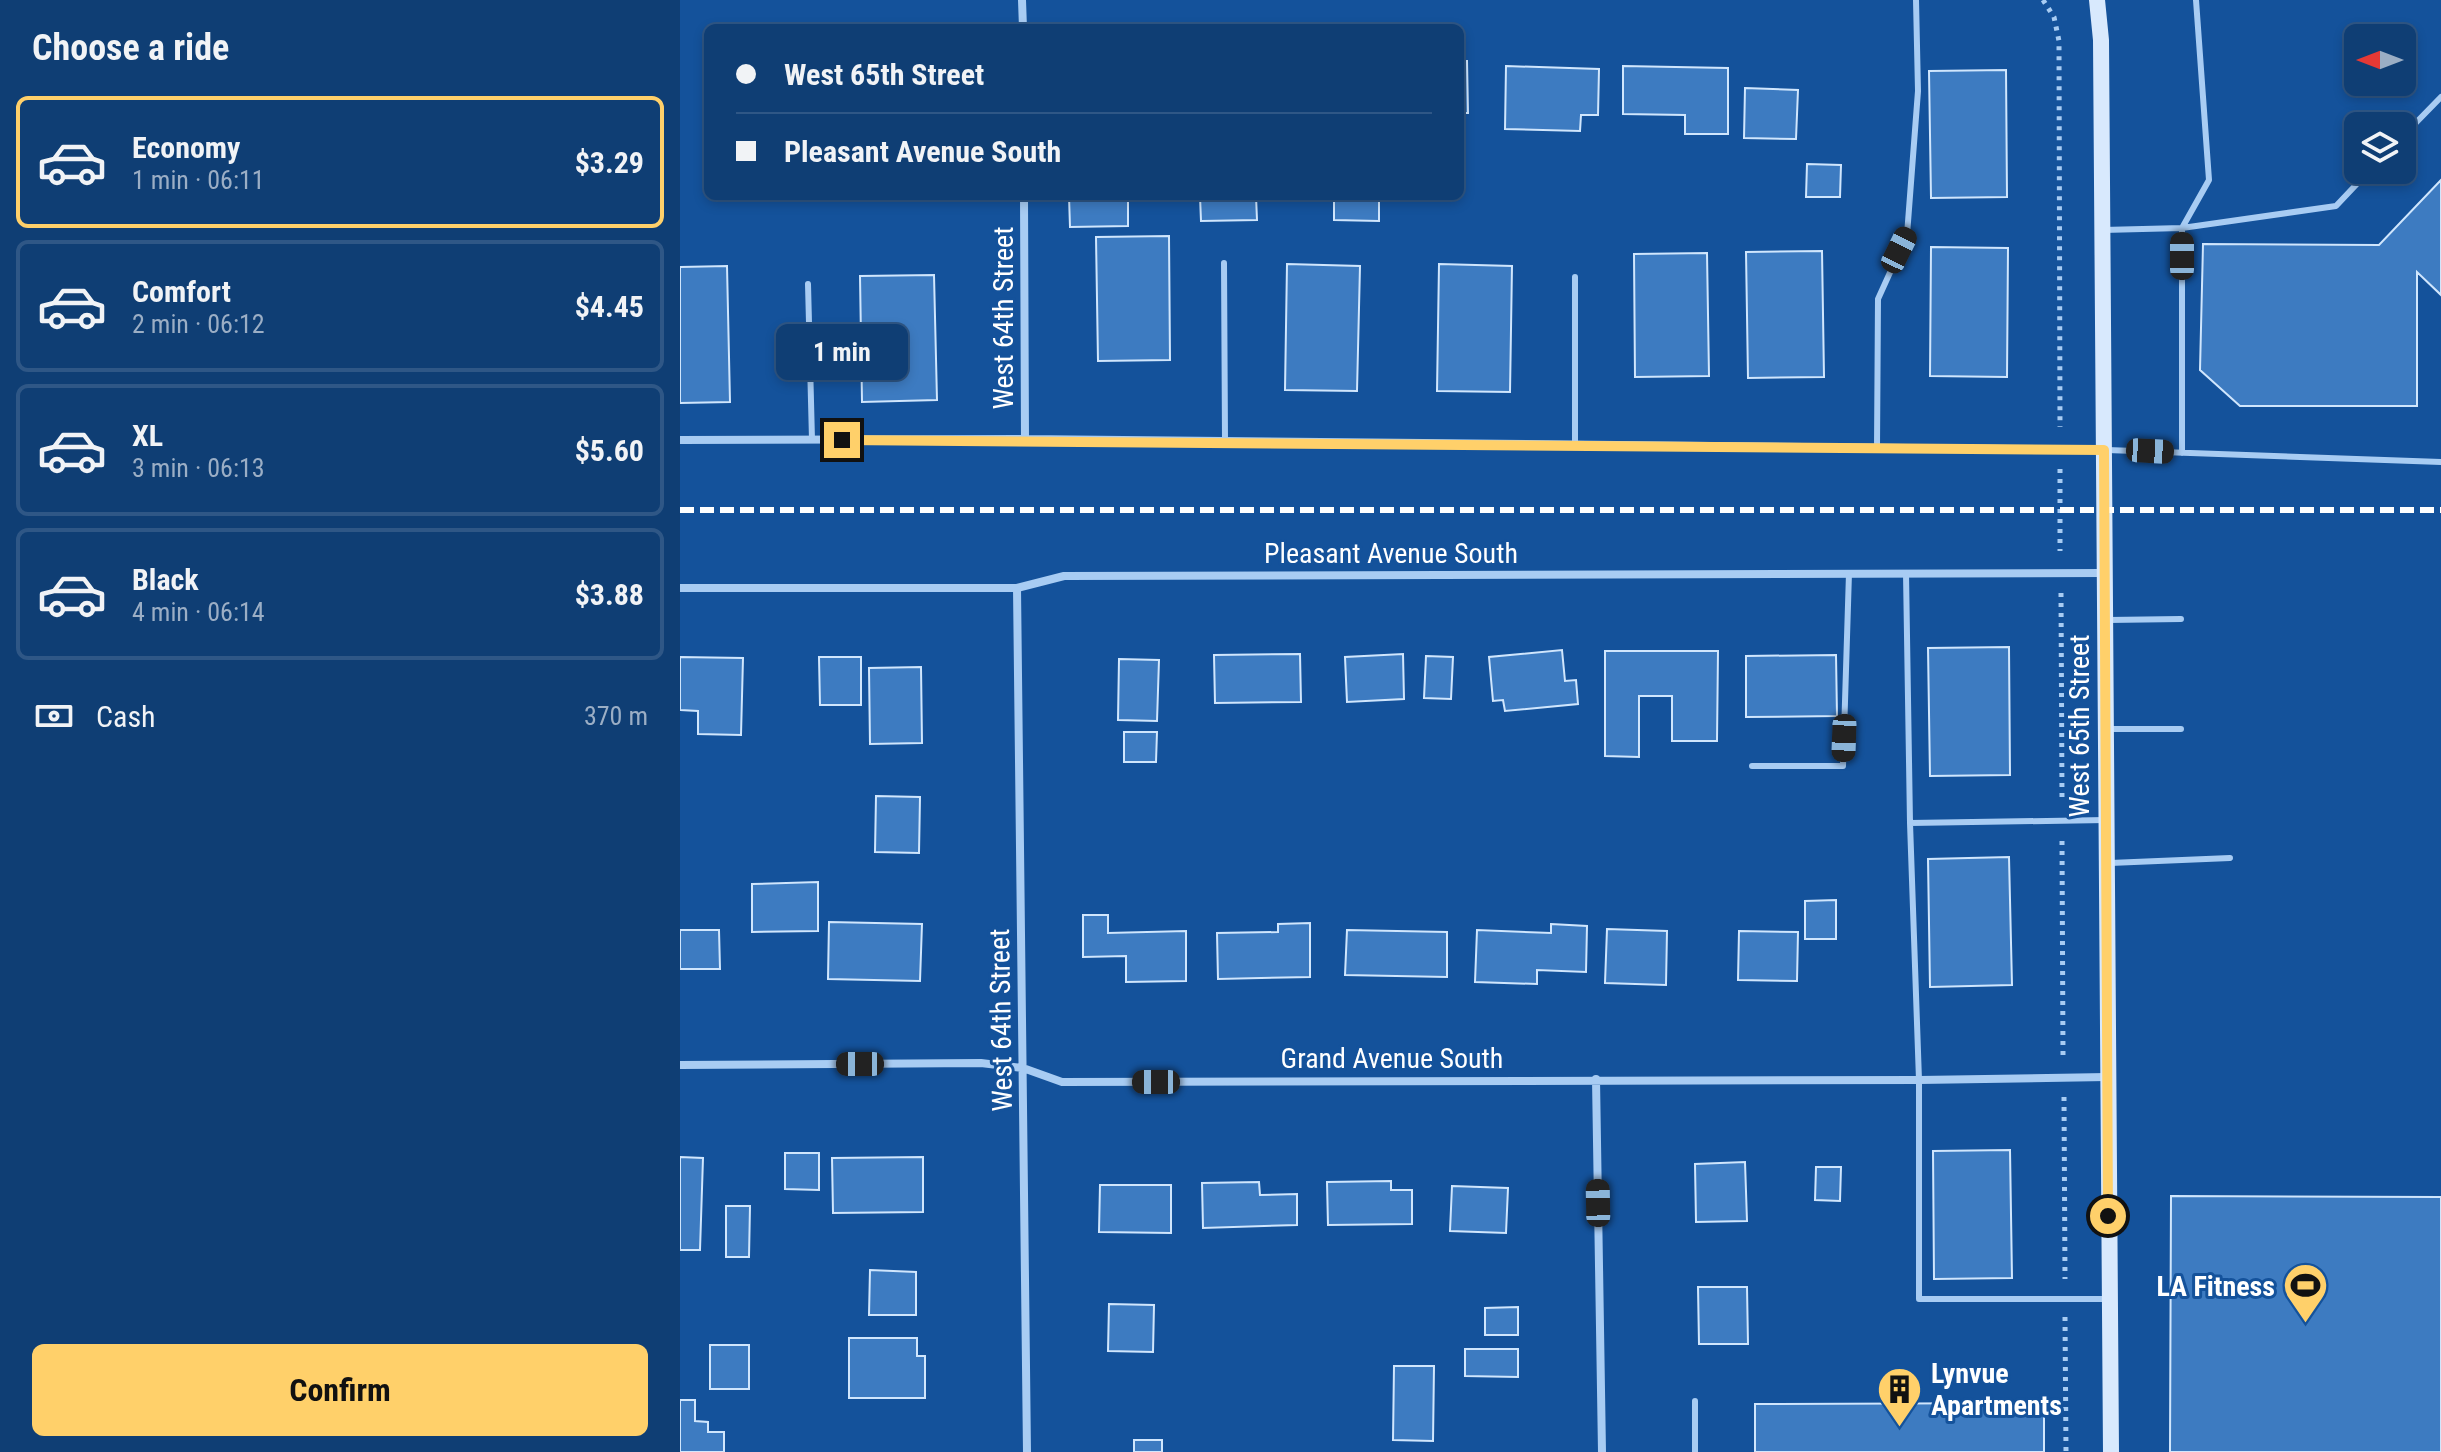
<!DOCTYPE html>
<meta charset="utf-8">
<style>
:root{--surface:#0f3e74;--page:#1d497c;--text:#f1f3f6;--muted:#9baec5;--line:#2f5786;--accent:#ffd06a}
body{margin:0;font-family:"Roboto Condensed",sans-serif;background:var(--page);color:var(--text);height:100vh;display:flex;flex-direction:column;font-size:30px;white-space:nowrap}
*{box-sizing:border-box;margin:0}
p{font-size:26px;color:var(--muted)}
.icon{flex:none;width:44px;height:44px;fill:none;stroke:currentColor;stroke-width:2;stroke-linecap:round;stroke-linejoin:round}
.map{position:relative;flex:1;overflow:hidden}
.drawer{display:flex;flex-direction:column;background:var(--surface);width:680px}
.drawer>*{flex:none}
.banner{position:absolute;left:24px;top:24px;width:760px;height:176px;border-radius:12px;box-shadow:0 4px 12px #0003,0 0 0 2px var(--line);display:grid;align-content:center;height:176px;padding:0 32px;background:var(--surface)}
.needle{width:52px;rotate:270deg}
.controls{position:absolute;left:1664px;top:24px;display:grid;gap:16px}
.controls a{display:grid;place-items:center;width:72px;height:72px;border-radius:12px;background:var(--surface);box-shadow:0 4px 12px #0003,0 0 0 2px var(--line);font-size:40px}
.end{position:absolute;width:36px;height:36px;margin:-18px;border:10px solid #ffd06a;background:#111;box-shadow:0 0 0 4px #111}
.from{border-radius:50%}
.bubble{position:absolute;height:56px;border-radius:12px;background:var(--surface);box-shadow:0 4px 12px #0003,0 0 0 2px var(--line);font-size:26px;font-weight:700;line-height:56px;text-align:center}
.car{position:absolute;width:24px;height:48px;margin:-24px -12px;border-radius:10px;box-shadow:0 0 6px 2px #0007;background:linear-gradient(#222 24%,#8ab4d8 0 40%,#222 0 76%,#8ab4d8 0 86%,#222 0)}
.banner b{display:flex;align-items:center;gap:28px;height:76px;font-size:30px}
.banner b+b{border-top:2px solid var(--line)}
.banner i{width:20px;height:20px;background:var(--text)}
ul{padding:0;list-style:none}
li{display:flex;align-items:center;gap:24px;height:132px;margin:0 16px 12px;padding:0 16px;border:4px solid var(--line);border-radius:12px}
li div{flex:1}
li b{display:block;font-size:30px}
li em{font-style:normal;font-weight:700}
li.current{border-color:var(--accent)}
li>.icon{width:72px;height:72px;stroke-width:1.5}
h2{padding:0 32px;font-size:36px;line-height:96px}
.pay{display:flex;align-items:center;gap:20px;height:88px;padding:0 32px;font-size:30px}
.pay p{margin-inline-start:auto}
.action{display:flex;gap:16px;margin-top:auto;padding:16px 32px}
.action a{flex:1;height:92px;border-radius:12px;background:var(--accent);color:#111;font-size:32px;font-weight:700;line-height:92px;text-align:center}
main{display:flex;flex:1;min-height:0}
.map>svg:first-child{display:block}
</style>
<main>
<section class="drawer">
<h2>Choose a ride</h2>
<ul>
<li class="current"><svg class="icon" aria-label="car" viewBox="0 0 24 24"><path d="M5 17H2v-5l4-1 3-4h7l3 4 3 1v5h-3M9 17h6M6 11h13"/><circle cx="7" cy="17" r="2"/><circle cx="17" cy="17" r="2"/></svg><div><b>Economy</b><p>1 min · 06:11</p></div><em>$3.29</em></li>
<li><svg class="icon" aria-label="car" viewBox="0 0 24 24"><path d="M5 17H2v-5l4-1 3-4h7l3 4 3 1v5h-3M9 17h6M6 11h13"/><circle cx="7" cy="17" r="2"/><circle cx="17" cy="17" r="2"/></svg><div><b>Comfort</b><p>2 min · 06:12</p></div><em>$4.45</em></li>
<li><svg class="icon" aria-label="car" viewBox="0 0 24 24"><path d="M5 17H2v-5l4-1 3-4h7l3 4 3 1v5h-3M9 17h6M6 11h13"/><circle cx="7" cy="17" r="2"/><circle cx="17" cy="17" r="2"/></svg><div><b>XL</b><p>3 min · 06:13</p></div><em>$5.60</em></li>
<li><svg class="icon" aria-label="car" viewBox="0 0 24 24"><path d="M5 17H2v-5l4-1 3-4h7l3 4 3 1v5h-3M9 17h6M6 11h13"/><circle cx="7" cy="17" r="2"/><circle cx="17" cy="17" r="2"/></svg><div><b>Black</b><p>4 min · 06:14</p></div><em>$3.88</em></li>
</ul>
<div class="pay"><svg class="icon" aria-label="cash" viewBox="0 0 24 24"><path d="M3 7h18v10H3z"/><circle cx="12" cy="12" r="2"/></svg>Cash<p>370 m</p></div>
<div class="action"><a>Confirm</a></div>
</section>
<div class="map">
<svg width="1761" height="1452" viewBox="0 0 1761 1452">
<rect width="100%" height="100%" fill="#14529b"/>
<path fill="#3d7bc1" stroke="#d0e6fd" stroke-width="2" d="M780,61H787L788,113H780Z
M826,66L919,69L918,115H901L900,131L825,129Z
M943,66L1048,68V134H1005V115L943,114Z
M1326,70L1327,197L1251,198L1249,71Z
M1065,88L1118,90L1116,139L1064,138Z
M1127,164L1161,165L1160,197H1126Z
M1761,180V295L1737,272V406H1560L1520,370L1523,244L1699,245Z
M389,196H448V226L390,227Z
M520,196H576L577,220L521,221Z
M654,196H699V221L654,220Z
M489,236L490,360L418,361L416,237Z
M1251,247L1328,248L1327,377L1250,376Z
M1142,251L1144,377L1068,378L1066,252Z
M1027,253L1029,376L955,377L954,254Z
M607,264L680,266L677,391L605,390Z
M759,264L832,266L830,392L757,391Z
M47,266L50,402L0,403V267Z
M254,275L257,400L182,402L180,276Z
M1329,647L1330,775L1250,776L1248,648Z
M882,650L885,681L896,680L898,704L825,711L823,700L813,701L809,657Z
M925,651H1038L1037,741H992V696H959V757L925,756Z
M620,654L621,702L535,703L534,655Z
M723,654L724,699L667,702L665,657Z
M1156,655L1157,716L1066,717V656Z
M746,656L773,657L771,699L744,698Z
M0,657L63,658L61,735L18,734V711L0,710Z
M139,657H181V705H140Z
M439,659L479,660L477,721L438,720Z
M241,667L242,743L190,744L189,668Z
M444,732H477L476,762H444Z
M196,796L240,797L239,853L195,852Z
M1329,857L1332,985L1250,987L1248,859Z
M138,882V931L72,932V884Z
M1156,900V939H1125V901Z
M403,915H428V933L506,931V981L446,982V956L403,957Z
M149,922L242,924L240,981L148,979Z
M630,923V977L538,979L537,933L598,932V924Z
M871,924L907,926L906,972L857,970V984L795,982L797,930L871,933Z
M927,929L987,931L986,985L925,983Z
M0,930H39L40,969H0Z
M667,930L767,932V977L665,975Z
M1059,931L1118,932L1117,981L1058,980Z
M1330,1150L1332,1278L1254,1279L1253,1151Z
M105,1153H139V1190L105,1189Z
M0,1157L23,1158L20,1250H0Z
M243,1157V1212L153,1213L152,1158Z
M1065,1162L1067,1221L1016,1222L1015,1164Z
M1136,1167H1161L1160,1201L1135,1200Z
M711,1181V1190H732V1224L648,1225L647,1182Z
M579,1182L580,1195L617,1194V1225L523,1228L522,1183Z
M420,1185H491V1233L419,1232Z
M772,1186L828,1188L826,1233L770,1231Z
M1491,1196L1761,1197V1452H1490Z
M46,1206H70L69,1257H46Z
M190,1270L236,1272V1315H189Z
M1018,1287H1067L1068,1344H1019Z
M429,1304L474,1305L473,1352L428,1351Z
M838,1307V1335H805V1308Z
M169,1338H237V1356H245V1398H169Z
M30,1345H69V1389H30Z
M785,1349H838V1377L785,1376Z
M714,1366H754L753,1441L713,1440Z
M0,1400H15V1421L28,1422V1432H44V1452H0Z
M1364,1403V1452H1075V1404Z
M454,1440H482V1452H454Z"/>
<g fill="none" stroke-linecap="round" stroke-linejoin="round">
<path stroke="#a8ccf3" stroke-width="5" stroke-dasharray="4 6" stroke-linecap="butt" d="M1363,0L1374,17L1379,41L1380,427
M1380,469V551
M1381,593L1382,799
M1382,841L1383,1055
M1384,1097L1385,1279
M1385,1317L1386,1452"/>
<path stroke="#a8ccf3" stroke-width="6" d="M1516,0L1529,180L1502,228L1656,206L1690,170
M1722,137L1761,97
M1423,230L1502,228V453
M544,263L545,441
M895,277V444
M128,284L132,440
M1197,447L1198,299L1227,235L1238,91L1236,0
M1427,450L1761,462
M1226,573L1230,823L1239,1080V1299H1428
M1428,620L1501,619
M1426,729H1501
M1072,766H1163L1169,573
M1230,823L1426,820
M1430,863L1550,858
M1015,1401V1452"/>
<path stroke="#a8ccf3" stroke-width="8" d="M342,0L343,28
M344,196L345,439
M0,440L345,439L1424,450
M0,588H337L384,576L1424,573
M337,588L347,1452
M0,1065L301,1063L343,1068L382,1082L1239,1080L1427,1077
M916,1079L922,1452"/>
<path stroke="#d8e9fd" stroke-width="16" d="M1417,0L1421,40L1431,1452"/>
<path stroke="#fff" stroke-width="6" stroke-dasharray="14 6" stroke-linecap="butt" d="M0,510H1761"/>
</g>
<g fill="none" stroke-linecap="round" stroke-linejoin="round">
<path stroke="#ffd06a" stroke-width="10" d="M162,440L1424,450L1428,1216"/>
</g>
<defs>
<symbol id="stadium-pin" viewBox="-11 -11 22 30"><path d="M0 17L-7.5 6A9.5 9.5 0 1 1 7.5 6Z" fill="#ffd06a" stroke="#14529b"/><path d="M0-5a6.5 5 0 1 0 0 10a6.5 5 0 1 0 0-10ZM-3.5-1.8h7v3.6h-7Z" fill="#111"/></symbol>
<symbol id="building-pin" viewBox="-11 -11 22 30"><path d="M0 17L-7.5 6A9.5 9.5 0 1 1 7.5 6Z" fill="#ffd06a" stroke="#14529b"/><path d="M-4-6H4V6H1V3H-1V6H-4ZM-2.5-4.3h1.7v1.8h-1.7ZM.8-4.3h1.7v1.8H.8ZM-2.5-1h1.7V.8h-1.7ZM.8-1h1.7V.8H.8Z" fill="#111"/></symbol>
</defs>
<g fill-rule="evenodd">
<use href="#stadium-pin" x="1600" y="1260" width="51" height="69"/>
<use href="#building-pin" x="1194" y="1364" width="51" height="69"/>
</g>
<g text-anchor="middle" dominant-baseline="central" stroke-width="6" stroke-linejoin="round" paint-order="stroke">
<g font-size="28" fill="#fff" stroke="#14529b">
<text transform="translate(323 318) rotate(-90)">West 64th Street</text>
<text x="711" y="553">Pleasant Avenue South</text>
<text transform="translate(1399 726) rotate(-90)">West 65th Street</text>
<text transform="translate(321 1020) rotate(-91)">West 64th Street</text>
<text x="712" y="1058">Grand Avenue South</text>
</g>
<g font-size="28" font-weight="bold" fill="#fff" stroke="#14529b" text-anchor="end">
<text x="1595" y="1286">LA Fitness</text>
<text x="1251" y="1373" text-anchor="start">Lynvue<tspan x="1251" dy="32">Apartments</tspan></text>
</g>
</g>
</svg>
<div class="controls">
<a><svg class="needle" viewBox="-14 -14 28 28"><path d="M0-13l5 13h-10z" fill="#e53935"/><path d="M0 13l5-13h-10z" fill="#9baec5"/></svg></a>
<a><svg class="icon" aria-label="layers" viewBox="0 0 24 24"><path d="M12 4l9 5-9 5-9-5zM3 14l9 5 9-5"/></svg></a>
</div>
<i class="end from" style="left:1428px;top:1216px"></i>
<i class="end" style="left:162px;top:440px"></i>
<div class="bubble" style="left:96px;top:324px;width:132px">1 min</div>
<i class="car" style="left:1219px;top:250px;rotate:26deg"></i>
<i class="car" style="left:1502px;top:256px;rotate:0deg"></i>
<i class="car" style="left:1470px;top:451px;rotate:93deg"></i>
<i class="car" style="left:1164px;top:738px;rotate:182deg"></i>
<i class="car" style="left:180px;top:1064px;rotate:270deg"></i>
<i class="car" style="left:476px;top:1082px;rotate:270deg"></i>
<i class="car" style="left:918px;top:1203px;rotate:359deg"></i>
<div class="banner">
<b><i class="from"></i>West 65th Street</b>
<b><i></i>Pleasant Avenue South</b>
</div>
</div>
</main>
